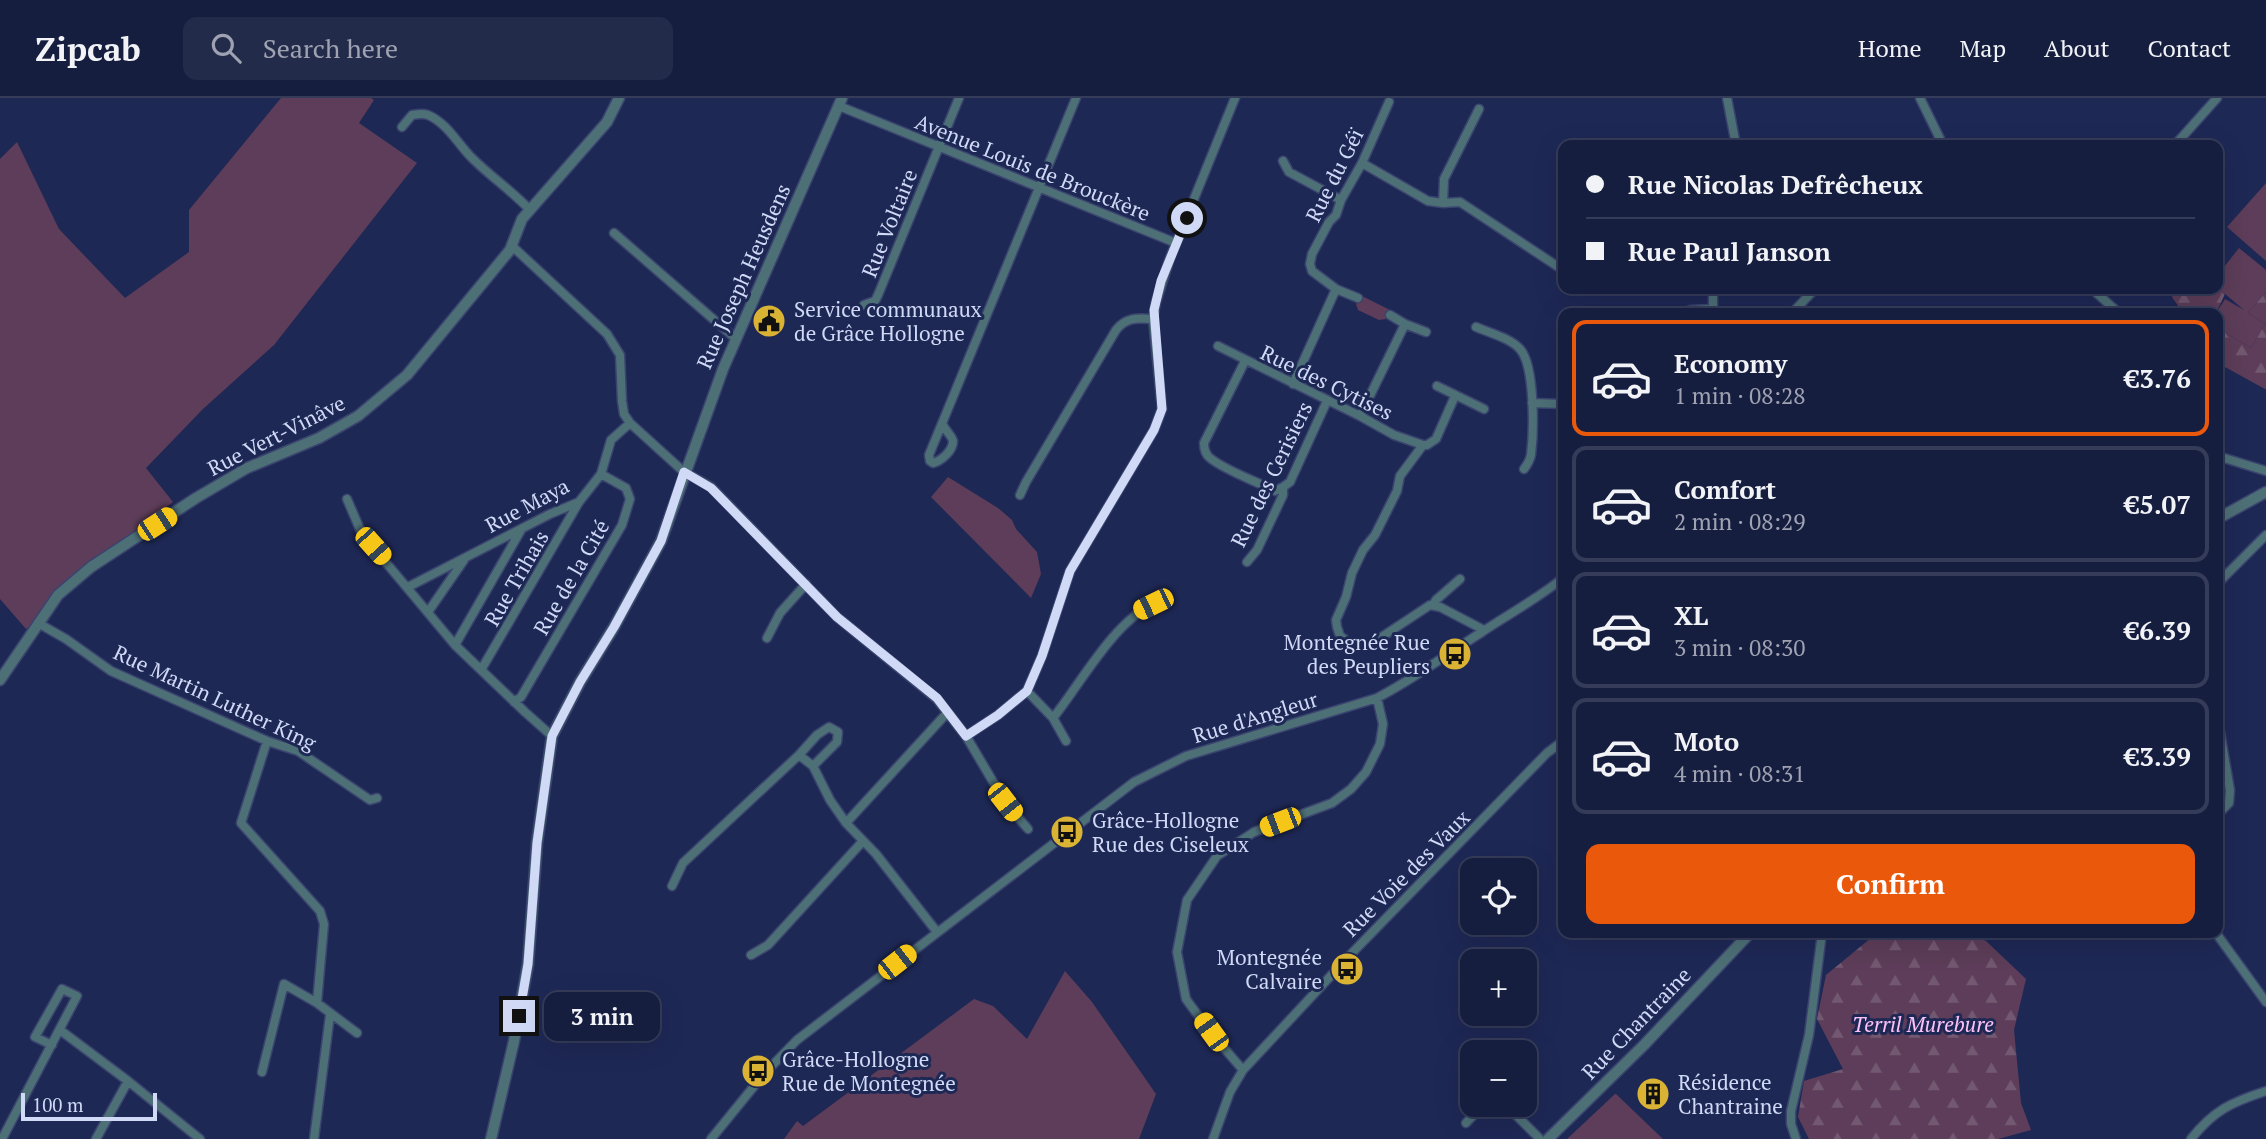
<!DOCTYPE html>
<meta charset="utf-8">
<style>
:root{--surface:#161e40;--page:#232b4b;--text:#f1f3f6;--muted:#9ea2b1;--line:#353c59;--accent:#ea580c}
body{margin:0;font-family:"PT Serif",serif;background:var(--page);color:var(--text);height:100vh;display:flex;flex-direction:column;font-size:26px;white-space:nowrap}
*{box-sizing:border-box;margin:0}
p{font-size:23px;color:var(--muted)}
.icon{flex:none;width:38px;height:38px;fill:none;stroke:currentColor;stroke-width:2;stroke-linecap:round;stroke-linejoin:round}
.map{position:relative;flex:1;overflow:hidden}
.panel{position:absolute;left:1558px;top:210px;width:665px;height:630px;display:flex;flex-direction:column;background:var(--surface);border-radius:14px;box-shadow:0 7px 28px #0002,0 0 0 2px var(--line)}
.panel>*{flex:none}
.guide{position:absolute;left:1558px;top:42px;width:665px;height:154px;border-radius:14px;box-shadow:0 7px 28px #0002,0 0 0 2px var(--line);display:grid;align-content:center;height:154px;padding:0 28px;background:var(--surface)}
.controls{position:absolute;left:1460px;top:760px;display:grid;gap:14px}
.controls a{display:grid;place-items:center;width:77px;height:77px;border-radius:14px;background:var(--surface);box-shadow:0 7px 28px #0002,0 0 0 2px var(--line);font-size:35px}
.scale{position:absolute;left:21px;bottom:18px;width:136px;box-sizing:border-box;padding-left:7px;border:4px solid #d0d9f6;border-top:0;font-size:19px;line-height:24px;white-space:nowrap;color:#d0d9f6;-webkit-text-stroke:5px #1e2855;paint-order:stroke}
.end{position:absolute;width:32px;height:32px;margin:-16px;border:9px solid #d0d9f6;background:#111;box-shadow:0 0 0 4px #111}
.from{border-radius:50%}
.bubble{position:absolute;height:49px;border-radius:14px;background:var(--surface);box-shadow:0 7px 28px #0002,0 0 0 2px var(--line);font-size:23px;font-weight:700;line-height:49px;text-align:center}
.car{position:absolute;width:21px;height:42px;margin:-21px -10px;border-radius:9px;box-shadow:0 0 5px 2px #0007;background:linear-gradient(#f5c518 24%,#345 0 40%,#f5c518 0 76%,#345 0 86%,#f5c518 0)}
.guide b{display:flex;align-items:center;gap:24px;height:66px;font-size:26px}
.guide b+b{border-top:2px solid var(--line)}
.guide i{width:18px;height:18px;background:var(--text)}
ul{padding:12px 0 0;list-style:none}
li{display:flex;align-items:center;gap:21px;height:116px;margin:0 14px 10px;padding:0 14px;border:4px solid var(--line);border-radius:14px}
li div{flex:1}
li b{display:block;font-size:26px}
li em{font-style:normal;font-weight:700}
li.on{border-color:var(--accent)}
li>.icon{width:63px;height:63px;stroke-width:1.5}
.primary-button{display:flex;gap:14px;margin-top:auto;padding:14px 28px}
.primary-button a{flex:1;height:80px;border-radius:14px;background:var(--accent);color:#fff;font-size:28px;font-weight:700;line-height:80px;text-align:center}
header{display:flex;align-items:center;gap:42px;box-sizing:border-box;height:98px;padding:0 35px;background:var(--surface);border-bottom:2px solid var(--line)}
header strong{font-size:33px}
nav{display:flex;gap:38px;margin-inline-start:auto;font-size:24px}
.search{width:490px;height:63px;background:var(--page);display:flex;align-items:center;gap:18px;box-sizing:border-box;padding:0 24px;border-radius:14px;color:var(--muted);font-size:26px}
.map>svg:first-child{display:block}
</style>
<header>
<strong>Zipcab</strong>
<div class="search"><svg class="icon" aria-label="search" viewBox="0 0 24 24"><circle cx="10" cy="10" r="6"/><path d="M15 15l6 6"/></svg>Search here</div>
<nav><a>Home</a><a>Map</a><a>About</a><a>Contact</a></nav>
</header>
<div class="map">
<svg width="2266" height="1041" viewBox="0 0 2266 1041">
<defs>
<pattern id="forest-firs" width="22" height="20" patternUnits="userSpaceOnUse" patternTransform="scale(1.75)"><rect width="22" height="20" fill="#5d3d59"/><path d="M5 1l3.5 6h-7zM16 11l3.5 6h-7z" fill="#735871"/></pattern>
</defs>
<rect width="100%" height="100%" fill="#1e2855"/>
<path fill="#5d3d59" d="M281,0H371L374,2L359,25L417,65L274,247L203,311L146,370L173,404L90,467L37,524L26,531L0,501V61L17,44L59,131L125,200L189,154V112Z
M2266,85V163L2227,129Z
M2239,150L2266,172V194L2248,215L2265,226L2251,250L2217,230L2216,215L2225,201L2244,212L2217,189V178Z
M1360,197L1390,212L1386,221L1379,222L1358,212L1356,206Z
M948,379L998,410L1012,422L1016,431L1037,454L1041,476L1031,500L931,399Z
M1065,873L1092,904L1156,996L1139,1041H784L797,1023L803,1028L974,901L993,908L1027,941Z
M1616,996L1663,1041H1567L1615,996Z"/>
<path fill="url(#forest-firs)" d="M2217,189L2225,196L2216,215H2183L2172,199L2176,191H2217Z
M2266,194V291H2265L2225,269L2217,260V230L2251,250L2265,226L2248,215Z
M1877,835H1968L1986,843L2026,881L2014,932L2021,1005L2031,1032L1998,1041H1809L1798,1019L1804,983L1843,971L1817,921L1826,877Z"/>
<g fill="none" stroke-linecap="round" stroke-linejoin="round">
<defs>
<path id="minor" d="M1727,0L1736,47
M1920,0L1943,47
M839,8L1176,145
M402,29L412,17C418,16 423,15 428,17C447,25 458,46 472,60C490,78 512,93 530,112
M2175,47L2217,0
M1283,63L1289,74L1341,102
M1362,65L1428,103L1443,105L1460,104L1563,172
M1443,105L1444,81L1479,11
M614,135L735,240
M511,147L607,236L620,257L622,303L624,316L630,325L684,374L711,389L837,519L937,601L966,638L1005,704L1028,731
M1713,191V215
M2092,191L2119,215
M1358,200L1336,191L1312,173L1310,166L1312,156L1329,124L1336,117L1341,102L1362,65L1389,4
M864,207L875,203L878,197L959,0
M1683,215L1691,212L1712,211
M1792,215L1815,191
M1390,217L1405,226L1426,234
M1476,229C1490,235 1510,240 1520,251C1535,268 1534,333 1531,357C1530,362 1527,367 1524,371
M1218,248L1360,318L1394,337L1423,347
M1245,263L1204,345C1204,350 1205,356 1210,360C1226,373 1256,383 1275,393L1283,389
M1293,286L1336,191
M1437,288L1484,311
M1455,298L1436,341L1427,347H1423L1400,378L1397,393L1375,437L1363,452L1352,475L1346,499L1336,522L1337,529L1340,538L1352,547L1368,548L1430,507L1440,509L1484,532
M1532,305L1563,306
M1360,318L1405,226
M943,327C945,332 952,338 953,343C953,353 941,363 933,365L930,363L929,357L1076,0
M2217,354L2221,359L2266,373
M1020,397L1026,384L1116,232C1126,219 1137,220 1153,221
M347,401L362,436L455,547L525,614L552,638
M1247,464L1257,452L1283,397V389L1290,384L1327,303
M2217,486L2266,437
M408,489L550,416L579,404L601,376L611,342L630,325
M1433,507L1436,502L1460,481
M428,514L464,462
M38,525L66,541L111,573L267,643L298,653L370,702L377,700
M767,540L780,515L806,486
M455,547L521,432
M481,572L579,404
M1027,593L1053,620L1066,643
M514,604L521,599L622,427L630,401L626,390L601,376
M2217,617L2230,692L2229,705L2217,717
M1053,620C1081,585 1113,525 1153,506
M966,638L998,617L1027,593L1042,558L1070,473L1154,332L1162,311L1153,221L1156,204L1170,160L1235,0
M267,643L241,725L320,813L324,826L317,905
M813,668L799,657L817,637L829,629L838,634L837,644L813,668L830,702L846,725L876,756L937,834
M846,725L947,615
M672,788L683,765L799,657
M2216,835L2266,904
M751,857L768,847L863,743
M60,932L128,983L200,1041
M1243,972L1211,935L1186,901L1177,854L1187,802L1217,758L1254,734L1332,705L1351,691L1366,674L1380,646L1383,626L1377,600
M262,974L284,886L317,905L357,935
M1505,1006L1540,1041
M1466,1025L1484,1006
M2,1041L77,898L62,891L35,939L52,947
M96,1041L128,983
M314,1041L330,917
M711,1041L764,976L797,942L1134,684L1186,658L1377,600C1414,581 1447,556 1482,534C1509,516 1537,501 1563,480
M1213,1041L1230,994L1243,972L1353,854L1547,655L1563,643
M1796,1041L1791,1026V1013L1809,937L1822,835
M2191,1041C2214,1012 2232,1004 2266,993"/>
<path id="tertiary" d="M2217,421L2266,394
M0,582L58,497L91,469L196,400L247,370L319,340L358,318L407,277L510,152L522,121L607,24L619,0
M491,1041L514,943L528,866L537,745L552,638L580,584L614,529L661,443L723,271L842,0
M1548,1041L1644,947L1750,835"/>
</defs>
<use href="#minor" stroke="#3a446f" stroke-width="11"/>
<use href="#tertiary" stroke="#3a446f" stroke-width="13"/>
<use href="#minor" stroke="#4d6f76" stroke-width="8"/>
<use href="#tertiary" stroke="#4d6f76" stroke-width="10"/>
</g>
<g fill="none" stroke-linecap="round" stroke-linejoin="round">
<path stroke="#d0d9f6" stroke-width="9" d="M519,918L528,866L537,745L552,638L580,584L614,529L661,443L684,374L711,390L837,519L937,600L966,638L998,617L1027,593L1042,558L1070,473L1154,332L1162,311L1154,212L1161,183L1187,120"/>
</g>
<defs>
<symbol id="civic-disc" viewBox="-11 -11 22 22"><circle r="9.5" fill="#dab334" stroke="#1e2855"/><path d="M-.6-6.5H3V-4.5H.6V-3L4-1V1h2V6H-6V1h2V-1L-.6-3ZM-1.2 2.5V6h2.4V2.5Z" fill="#111"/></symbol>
<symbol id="bus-disc" viewBox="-11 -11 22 22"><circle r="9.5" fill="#dab334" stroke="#1e2855"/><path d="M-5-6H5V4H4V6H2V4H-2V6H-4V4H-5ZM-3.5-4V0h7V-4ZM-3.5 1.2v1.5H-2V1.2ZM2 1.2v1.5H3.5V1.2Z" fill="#111"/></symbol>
<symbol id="building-disc" viewBox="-11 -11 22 22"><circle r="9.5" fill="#dab334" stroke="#1e2855"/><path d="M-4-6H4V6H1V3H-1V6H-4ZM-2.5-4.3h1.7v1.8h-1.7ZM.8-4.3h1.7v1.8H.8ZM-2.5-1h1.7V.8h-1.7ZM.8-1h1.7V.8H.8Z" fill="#111"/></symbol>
</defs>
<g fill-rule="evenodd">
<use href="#civic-disc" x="750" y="204" width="38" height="38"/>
<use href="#bus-disc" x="1436" y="537" width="38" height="38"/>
<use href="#bus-disc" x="1048" y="715" width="38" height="38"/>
<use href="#bus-disc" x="1328" y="852" width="38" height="38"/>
<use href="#bus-disc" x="739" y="954" width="38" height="38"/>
<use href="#building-disc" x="1634" y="977" width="38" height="38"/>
</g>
<g text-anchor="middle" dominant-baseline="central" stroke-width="6" stroke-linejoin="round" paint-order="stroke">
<g font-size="21" fill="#d0d9f6" stroke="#1e2855">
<text transform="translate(1033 69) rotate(22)">Avenue Louis de Brouckère</text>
<text transform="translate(1334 77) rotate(-63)">Rue du Géï</text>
<text transform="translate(889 125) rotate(-68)">Rue Voltaire</text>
<text transform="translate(743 178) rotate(-66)">Rue Joseph Heusdens</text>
<text transform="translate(1327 284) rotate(26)">Rue des Cytises</text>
<text transform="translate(276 337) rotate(-27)">Rue Vert-Vinâve</text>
<text transform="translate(1271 376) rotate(-64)">Rue des Cerisiers</text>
<text transform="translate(527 407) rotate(-28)">Rue Maya</text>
<text transform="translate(571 479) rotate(-60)">Rue de la Cité</text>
<text transform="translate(516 480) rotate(-60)">Rue Trihais</text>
<text transform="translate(215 599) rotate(25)">Rue Martin Luther King</text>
<text transform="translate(1255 619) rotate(-17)">Rue d'Angleur</text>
<text transform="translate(1406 775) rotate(-45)">Rue Voie des Vaux</text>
<text transform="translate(1636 925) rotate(-46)">Rue Chantraine</text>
</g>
<g font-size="21" fill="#d0d9f6" stroke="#1e2855" text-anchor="start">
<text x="794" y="211">Service communaux<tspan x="794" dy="24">de Grâce Hollogne</tspan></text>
<text x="1430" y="544" text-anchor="end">Montegnée Rue<tspan x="1430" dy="24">des Peupliers</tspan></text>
<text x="1092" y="722">Grâce-Hollogne<tspan x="1092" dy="24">Rue des Ciseleux</tspan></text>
<text x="1322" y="859" text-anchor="end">Montegnée<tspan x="1322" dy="24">Calvaire</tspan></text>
<text x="782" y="961">Grâce-Hollogne<tspan x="782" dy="24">Rue de Montegnée</tspan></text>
<text x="1678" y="984">Résidence<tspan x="1678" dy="24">Chantraine</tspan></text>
</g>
<g font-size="21" font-style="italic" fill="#fec2f6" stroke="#1e2855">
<text x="1923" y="926">Terril Murebure</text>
</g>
</g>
</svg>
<div class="controls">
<a><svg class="icon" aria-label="locate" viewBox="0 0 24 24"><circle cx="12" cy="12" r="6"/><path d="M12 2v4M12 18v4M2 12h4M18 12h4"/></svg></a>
<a>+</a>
<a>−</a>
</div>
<div class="scale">100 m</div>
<i class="end from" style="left:1187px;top:120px"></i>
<i class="end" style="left:519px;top:918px"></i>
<div class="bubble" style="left:544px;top:894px;width:116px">3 min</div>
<i class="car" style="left:157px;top:426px;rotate:57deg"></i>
<i class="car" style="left:373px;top:448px;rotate:138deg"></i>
<i class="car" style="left:1153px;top:506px;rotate:244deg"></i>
<i class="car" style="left:1005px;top:704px;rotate:142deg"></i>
<i class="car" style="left:1280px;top:724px;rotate:249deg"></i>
<i class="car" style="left:897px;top:864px;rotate:52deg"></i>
<i class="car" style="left:1211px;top:934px;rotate:324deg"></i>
<div class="guide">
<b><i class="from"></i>Rue Nicolas Defrêcheux</b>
<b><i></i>Rue Paul Janson</b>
</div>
<section class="panel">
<ul>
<li class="on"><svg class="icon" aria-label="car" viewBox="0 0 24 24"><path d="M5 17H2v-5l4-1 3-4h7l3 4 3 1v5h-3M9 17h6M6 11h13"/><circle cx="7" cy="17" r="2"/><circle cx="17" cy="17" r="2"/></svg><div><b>Economy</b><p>1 min · 08:28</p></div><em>€3.76</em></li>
<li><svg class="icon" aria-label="car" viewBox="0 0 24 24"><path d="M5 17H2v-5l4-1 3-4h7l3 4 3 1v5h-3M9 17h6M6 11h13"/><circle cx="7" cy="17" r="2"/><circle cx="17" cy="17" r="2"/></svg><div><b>Comfort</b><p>2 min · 08:29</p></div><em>€5.07</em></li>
<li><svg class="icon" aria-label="car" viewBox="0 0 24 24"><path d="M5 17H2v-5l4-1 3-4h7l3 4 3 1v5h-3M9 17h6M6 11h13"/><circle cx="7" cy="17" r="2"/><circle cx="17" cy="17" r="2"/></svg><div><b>XL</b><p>3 min · 08:30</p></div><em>€6.39</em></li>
<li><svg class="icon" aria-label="car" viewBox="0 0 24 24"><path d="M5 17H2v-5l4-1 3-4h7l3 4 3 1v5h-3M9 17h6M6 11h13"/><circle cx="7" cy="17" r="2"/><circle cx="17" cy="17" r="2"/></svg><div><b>Moto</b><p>4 min · 08:31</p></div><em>€3.39</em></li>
</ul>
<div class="primary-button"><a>Confirm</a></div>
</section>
</div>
